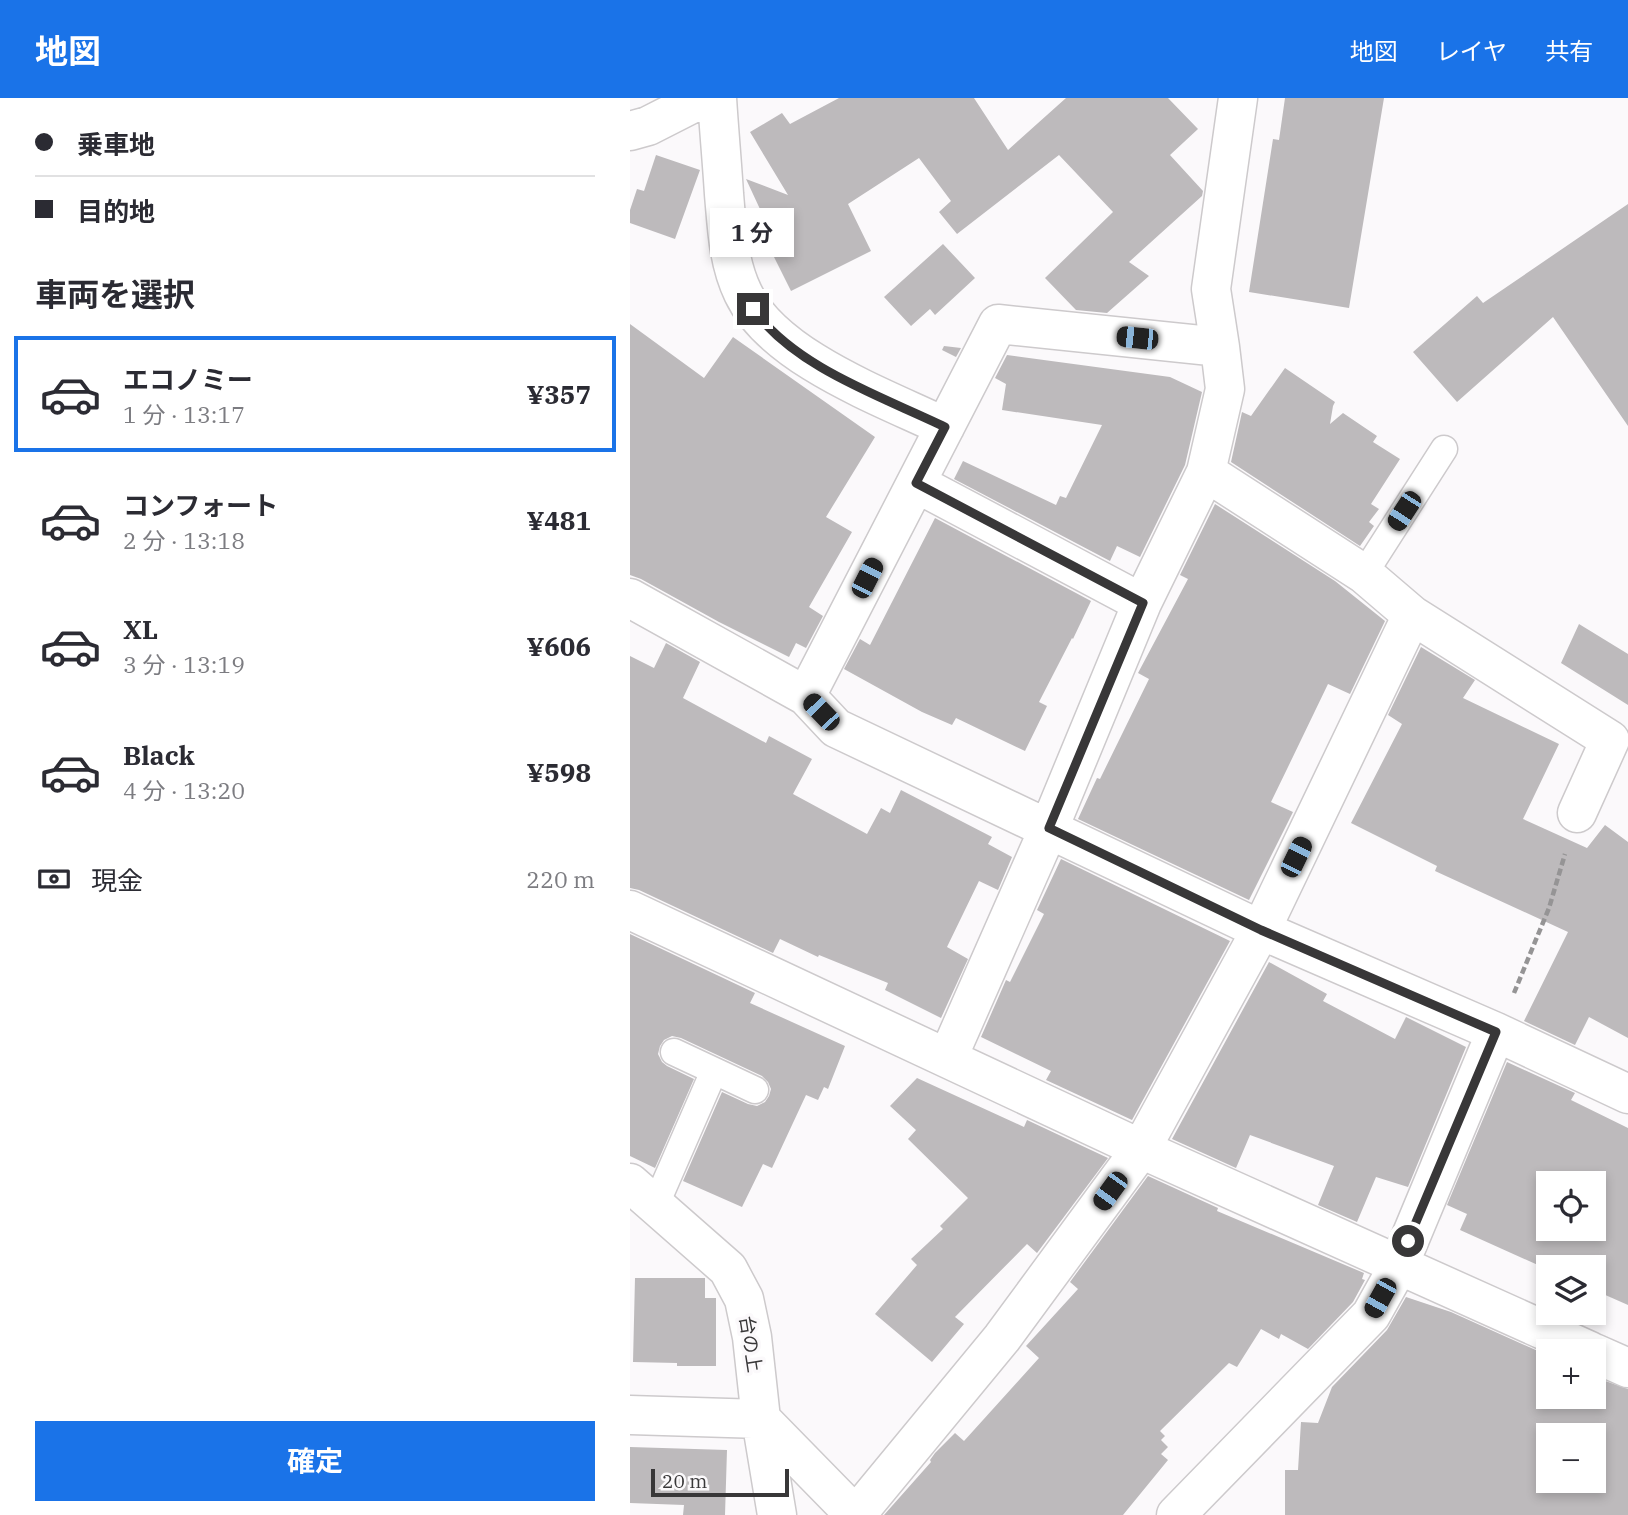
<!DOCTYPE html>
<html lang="ja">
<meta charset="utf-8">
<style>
:root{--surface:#fff;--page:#f2f2f3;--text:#2b2b33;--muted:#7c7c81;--line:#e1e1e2;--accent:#1a73e8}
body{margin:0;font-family:"IBM Plex Serif","Noto Sans JP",serif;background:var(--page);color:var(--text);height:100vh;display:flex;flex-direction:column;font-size:26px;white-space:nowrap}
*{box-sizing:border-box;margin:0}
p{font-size:23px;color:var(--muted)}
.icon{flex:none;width:38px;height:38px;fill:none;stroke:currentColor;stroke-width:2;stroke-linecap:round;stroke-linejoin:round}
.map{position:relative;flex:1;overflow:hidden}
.side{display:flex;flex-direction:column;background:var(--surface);width:630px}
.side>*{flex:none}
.hud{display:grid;align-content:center;height:154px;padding:0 35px;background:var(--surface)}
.buttons{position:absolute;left:906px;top:1073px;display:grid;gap:14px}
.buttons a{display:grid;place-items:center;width:70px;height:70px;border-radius:0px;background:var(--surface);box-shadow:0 4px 10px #0003;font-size:35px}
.scale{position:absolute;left:21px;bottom:18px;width:138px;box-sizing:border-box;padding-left:7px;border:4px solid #383738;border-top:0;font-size:19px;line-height:24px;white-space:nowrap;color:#383738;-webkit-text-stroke:5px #fbf9fb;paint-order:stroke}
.end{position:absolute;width:32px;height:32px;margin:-16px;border:9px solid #383738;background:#fff;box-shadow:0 0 0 4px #fff}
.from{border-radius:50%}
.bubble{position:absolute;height:49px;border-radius:0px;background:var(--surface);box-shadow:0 4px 10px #0003;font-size:23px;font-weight:700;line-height:49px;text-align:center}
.car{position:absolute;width:21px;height:42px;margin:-21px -10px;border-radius:9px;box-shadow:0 0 5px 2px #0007;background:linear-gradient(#222 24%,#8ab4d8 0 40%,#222 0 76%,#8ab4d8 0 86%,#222 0)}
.hud b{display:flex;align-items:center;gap:24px;height:66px;font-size:26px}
.hud b+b{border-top:2px solid var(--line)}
.hud i{width:18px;height:18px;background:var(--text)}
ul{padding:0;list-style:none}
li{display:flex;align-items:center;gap:21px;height:116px;margin:0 14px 10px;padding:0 21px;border:4px solid transparent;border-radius:0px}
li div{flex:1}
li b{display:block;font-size:26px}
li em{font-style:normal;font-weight:700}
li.selected{border-color:var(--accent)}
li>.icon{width:63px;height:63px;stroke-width:1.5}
h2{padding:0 35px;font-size:32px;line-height:84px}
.pay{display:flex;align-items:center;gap:18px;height:77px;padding:0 35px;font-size:26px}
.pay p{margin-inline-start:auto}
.primary-button{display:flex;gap:14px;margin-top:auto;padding:14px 35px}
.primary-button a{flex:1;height:80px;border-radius:0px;background:var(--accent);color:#fff;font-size:28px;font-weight:700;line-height:80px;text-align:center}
header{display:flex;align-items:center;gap:42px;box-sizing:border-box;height:98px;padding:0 35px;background:var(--accent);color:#fff}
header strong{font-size:33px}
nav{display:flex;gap:38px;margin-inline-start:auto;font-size:24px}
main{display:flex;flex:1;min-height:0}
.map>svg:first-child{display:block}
</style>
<header>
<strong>地図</strong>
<nav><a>地図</a><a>レイヤ</a><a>共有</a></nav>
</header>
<main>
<section class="side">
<div class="hud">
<b><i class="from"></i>乗車地</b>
<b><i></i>目的地</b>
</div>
<h2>車両を選択</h2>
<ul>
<li class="selected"><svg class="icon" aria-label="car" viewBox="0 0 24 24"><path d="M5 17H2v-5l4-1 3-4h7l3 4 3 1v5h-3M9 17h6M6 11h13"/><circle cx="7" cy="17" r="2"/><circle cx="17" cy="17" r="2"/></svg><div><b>エコノミー</b><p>1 分 · 13:17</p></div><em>¥357</em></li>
<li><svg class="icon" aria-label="car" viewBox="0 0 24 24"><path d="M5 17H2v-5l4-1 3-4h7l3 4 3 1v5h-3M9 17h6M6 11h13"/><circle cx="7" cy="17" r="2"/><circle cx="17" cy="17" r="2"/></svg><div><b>コンフォート</b><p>2 分 · 13:18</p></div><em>¥481</em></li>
<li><svg class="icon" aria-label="car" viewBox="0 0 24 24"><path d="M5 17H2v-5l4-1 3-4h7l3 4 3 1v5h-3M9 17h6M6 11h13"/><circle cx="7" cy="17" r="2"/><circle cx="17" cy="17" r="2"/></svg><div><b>XL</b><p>3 分 · 13:19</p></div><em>¥606</em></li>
<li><svg class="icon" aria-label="car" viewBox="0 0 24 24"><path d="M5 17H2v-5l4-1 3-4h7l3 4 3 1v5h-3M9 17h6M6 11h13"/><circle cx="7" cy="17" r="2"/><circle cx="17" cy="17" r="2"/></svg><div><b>Black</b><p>4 分 · 13:20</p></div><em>¥598</em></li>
</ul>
<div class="pay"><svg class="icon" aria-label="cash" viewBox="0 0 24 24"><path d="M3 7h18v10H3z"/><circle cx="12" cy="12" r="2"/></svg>現金<p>220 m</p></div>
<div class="primary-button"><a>確定</a></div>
</section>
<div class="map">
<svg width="998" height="1417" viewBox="0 0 998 1417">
<rect width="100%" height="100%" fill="#fbf9fb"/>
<path fill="#bdbabc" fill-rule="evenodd" d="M209,0H344L378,52L436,0H538L568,31L540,57L573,93L572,98L499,164L519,178L477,215L446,212L415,180L483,114L429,57L327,136L309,114L321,103L289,60L218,106L241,153L161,193L136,143L143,139L116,81L158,97L120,34L152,15L160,26Z
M655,0H754L719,210L619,194L643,41L649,42Z
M26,57L70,72L45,141L0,125V112L7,91L14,93Z
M998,106V328L923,219L827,304L783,254L847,198L853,205Z
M313,146L345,180L305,217L300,211L281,228L254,199Z
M0,226L74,280L103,239L245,339L196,419L222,434L179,509L193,518L176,550L166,545L159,559L89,524L11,481L0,477Z
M314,248L331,250L326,259L312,252Z
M377,257L540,279L572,294L555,367L510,459L487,448L480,463L324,381L333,363L426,407L430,398L436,400L472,327L372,312L376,286L365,280Z
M655,270L705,304L703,308L700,326L713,315L747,338L743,344L770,361L741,406L749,411L739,424L744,428L730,448L601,364L612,314L621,318Z
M585,406L705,483L755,523L720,596L698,586L658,669L641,704L663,714L619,802L448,721L467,680L470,681L519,581L508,575L558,481L550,477Z
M305,420L461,503L443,541L442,540L409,604L417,608L395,653L326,620L322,627L292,614L214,571L230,541L240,547Z
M949,526L998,556V607L931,565Z
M36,545L70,564L53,600L136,645L139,638L182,661L163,696L237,736L251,710L260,715L271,692L362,739L358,746L382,759L368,792L349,783L317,849L338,861L311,920L255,892L258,885L189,857L188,859L150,841L143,855L9,792L0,790V558L24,570Z
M791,549L845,582L833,600L929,646L893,721L957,750L975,727L998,744V940L959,919L945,947L894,923L938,834L805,773L807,768L721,725L772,626L758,617Z
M431,761L600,843L502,1022L416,982L421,973L351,939L376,882L380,884L414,816L407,812Z
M0,836L125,895L120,905L215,948L198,991L194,989L188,1002L176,997L142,1070L133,1066L112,1109L53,1083L92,994L118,1006L127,1008L135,1004L139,998L141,991L138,984L132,978L51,940L42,938L34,942L30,948L28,956L32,964L37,968L64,981L25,1070L0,1058Z
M639,864L697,896L693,903L765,941L776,919L836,949L778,1089L746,1079L727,1124L688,1107L704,1068L620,1037L606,1070L542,1041Z
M877,964L945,995L941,1002L998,1030V1207L964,1192V1169H919V1172L830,1132L837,1116L817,1107ZM919,1085H964V1130H919Z
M287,980L394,1029L397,1022L478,1060L407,1155L397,1146L325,1219L334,1226L302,1264L245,1216L287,1167L281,1161L313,1131L310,1128L338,1100L278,1041L286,1032L260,1008Z
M518,1078L588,1110L587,1113L734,1175L732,1181L735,1182L723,1204L678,1251L651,1236L649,1241L631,1231L607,1269L599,1265L530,1333L535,1338L531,1342L538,1349L531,1356L538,1362L493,1417H254L301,1364L300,1362L305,1355L325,1335L334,1343L409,1260L396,1248L448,1191L440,1184Z
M5,1180H75V1200H86V1268H47V1265L3,1264Z
M776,1199L821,1214L919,1258V1298H964V1279L998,1291V1417H655V1372H668L671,1324L688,1325L702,1289L757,1232ZM919,1337H964V1382H919Z
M0,1349L97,1352L95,1417H53L54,1407L0,1405Z"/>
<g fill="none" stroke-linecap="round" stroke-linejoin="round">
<defs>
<path id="service" d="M734,476L814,351
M44,954L125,992
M26,1106L84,973"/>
<path id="minor" d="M87,0C89,32 92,64 94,96C97,130 98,164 113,195C144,260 253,299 315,329
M0,33L18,28L73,0
M576,374L734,476L782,517L980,642L947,715
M286,385L512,505
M0,500L176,598L206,630L631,832L866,934L998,996
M176,598L368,226L590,249L581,191L608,0
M0,812L511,1051L960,1253
M318,959L419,730L512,505L576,374L595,291L590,249
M0,1085L98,1171L114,1201L122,1239L131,1321L147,1417
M964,1255L998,1270
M0,1317L131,1321
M131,1321L225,1417
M226,1417L372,1240L511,1051L631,832L782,517
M546,1417L741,1217L769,1167L866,934"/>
</defs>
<use href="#service" stroke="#cdcacc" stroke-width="29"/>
<use href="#minor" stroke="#cdcacc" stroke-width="41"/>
<path stroke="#959495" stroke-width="4.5" stroke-dasharray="7 3.5" stroke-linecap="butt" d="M884,895L919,810L935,756"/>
<use href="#service" stroke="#fff" stroke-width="26"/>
<use href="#minor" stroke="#fff" stroke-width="38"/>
</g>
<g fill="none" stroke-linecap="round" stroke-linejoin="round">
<path stroke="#383738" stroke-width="9" d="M123,211C166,270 251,298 315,329L286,385L513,505L419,730L631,832L866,934L778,1143"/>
</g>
<g text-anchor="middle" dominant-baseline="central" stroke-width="7" stroke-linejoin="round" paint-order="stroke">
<g font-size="19" fill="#383738" stroke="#fbf9fb">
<text transform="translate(121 1246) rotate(81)">台の上</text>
</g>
</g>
</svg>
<div class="buttons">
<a><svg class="icon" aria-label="locate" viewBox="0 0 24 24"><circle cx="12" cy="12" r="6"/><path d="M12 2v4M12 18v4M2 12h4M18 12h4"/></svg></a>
<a><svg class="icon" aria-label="layers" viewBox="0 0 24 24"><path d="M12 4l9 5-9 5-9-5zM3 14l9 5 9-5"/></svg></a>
<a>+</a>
<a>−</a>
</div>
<div class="scale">20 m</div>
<i class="end from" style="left:778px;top:1143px"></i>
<i class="end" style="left:123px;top:211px"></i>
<div class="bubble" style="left:80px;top:110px;width:84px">1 分</div>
<i class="car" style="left:507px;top:240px;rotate:276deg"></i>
<i class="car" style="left:774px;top:413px;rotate:213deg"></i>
<i class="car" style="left:237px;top:480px;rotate:27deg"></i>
<i class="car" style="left:191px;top:614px;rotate:316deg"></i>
<i class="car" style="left:666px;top:759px;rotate:26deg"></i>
<i class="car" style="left:480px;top:1093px;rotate:216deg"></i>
<i class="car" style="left:750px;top:1200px;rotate:209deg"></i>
</div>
</main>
